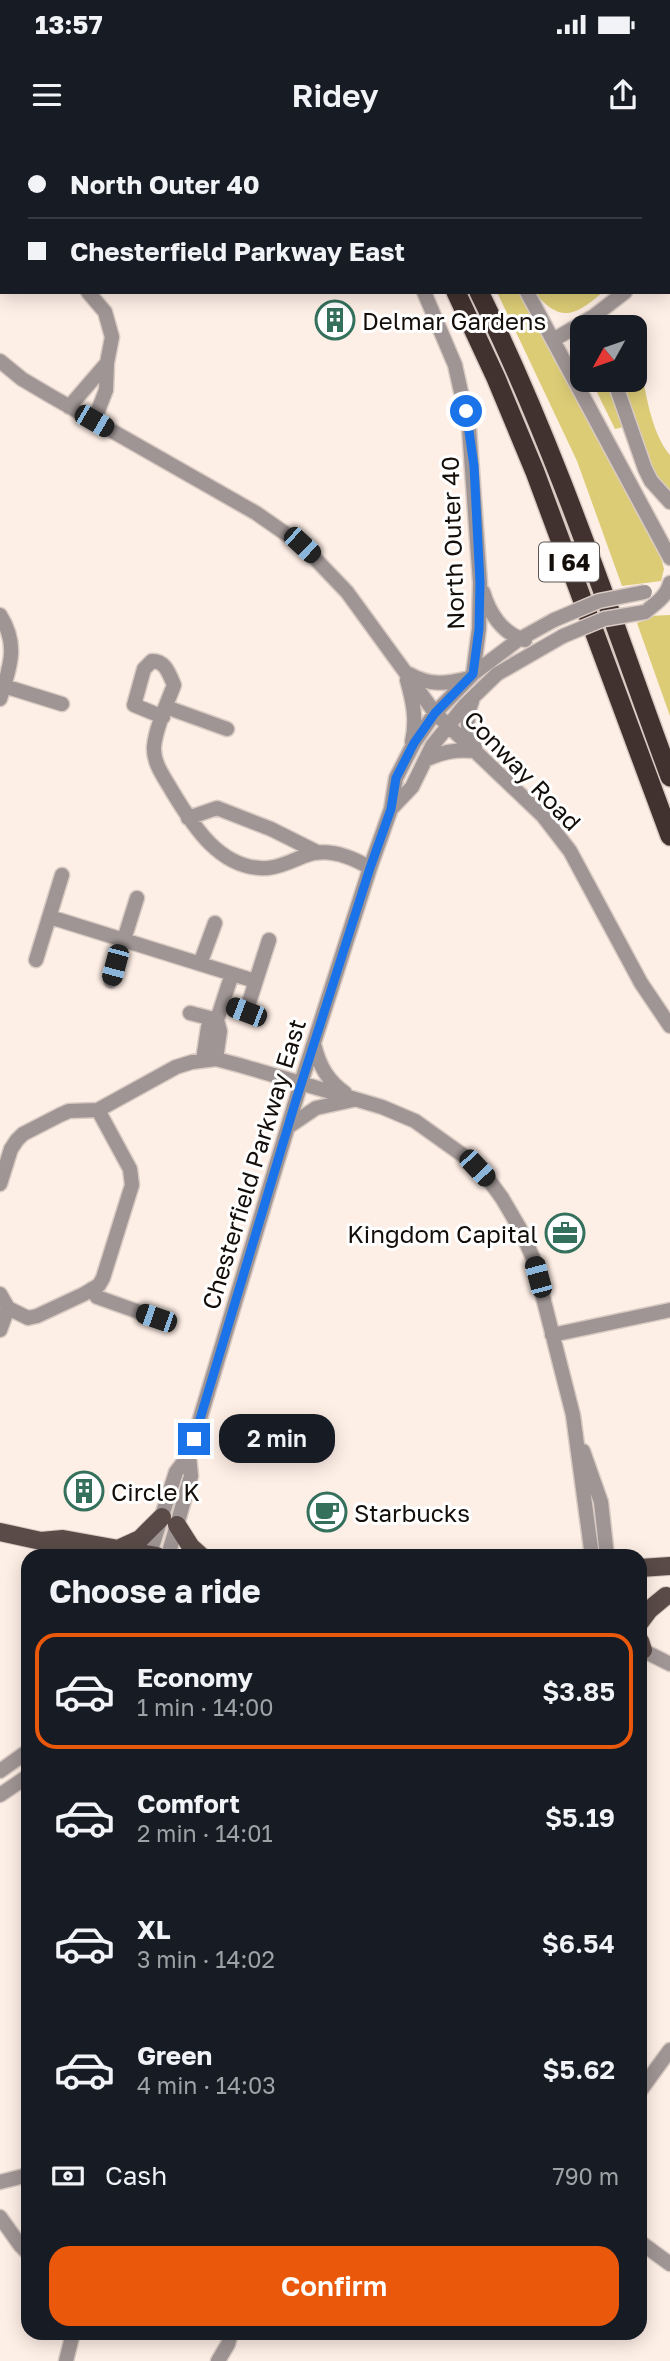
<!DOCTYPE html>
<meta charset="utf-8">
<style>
:root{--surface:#171b24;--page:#242831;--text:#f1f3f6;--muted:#9ea1a6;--line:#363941;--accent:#ea580c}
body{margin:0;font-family:"Golos Text",sans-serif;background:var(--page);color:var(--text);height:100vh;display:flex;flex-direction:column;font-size:26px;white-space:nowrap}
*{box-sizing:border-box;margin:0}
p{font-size:23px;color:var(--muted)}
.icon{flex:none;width:38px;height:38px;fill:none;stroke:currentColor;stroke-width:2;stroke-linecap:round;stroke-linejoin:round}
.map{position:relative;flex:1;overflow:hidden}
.drawer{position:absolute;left:21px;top:1409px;width:626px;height:791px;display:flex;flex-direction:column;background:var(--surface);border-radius:21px;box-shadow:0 4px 18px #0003}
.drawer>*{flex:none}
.guide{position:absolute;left:0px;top:0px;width:670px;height:154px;box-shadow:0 4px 18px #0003;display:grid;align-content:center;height:154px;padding:0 28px;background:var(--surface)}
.needle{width:46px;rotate:230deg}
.controls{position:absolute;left:570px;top:175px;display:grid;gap:14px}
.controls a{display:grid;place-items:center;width:77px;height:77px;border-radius:14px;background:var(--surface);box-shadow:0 4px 18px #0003;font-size:35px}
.end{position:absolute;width:32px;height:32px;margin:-16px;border:9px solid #1a73e8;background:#fff;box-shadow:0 0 0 4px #fff}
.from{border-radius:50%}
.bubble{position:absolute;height:49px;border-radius:21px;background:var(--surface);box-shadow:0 4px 18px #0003;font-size:23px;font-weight:600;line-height:49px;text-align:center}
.car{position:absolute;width:21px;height:42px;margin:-21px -10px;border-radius:9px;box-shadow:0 0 5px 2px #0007;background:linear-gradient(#222 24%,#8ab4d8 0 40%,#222 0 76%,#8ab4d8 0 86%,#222 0)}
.guide b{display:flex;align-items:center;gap:24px;height:66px;font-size:26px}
.guide b+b{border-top:2px solid var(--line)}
.guide i{width:18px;height:18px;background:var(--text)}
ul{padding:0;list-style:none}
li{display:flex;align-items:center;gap:21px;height:116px;margin:0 14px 10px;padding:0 14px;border:4px solid transparent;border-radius:21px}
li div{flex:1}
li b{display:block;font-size:26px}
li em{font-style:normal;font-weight:600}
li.on{border-color:var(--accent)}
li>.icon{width:63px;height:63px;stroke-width:1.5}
h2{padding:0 28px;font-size:32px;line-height:84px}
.pay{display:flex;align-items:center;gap:18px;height:77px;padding:0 28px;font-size:26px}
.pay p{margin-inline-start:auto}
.primary-button{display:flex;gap:14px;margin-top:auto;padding:14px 28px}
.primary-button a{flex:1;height:80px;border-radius:21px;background:var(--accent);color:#fff;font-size:28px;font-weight:600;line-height:80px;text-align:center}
.status{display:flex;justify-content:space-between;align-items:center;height:49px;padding:0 35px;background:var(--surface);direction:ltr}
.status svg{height:19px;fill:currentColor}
header{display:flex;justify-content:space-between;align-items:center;height:91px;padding:0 28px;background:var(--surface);font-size:32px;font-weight:600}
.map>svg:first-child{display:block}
</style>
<div class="status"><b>13:57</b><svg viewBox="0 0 49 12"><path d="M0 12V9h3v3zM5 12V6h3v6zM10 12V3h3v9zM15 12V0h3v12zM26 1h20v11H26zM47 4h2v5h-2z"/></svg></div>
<header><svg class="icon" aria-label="menu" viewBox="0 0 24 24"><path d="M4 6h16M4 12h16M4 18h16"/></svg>Ridey<svg class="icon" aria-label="share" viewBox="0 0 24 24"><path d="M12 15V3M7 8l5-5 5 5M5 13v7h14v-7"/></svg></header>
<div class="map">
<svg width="670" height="2221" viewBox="0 0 670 2221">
<rect width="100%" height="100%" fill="#feefe6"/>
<path fill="#dccc76" d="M497,152H519L660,414L664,429L661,441L622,446L577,321Z
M534,152H603C575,176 561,184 534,152Z
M635,212L639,218C645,247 650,292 670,315V354C643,321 633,280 620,240H635Z
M591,240H609L624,287L615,289Z
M670,475V576L637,483L648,479L649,476Z"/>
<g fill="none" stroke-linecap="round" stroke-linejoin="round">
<defs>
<path id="minor" d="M346,0L347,2
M444,0L445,2
M0,76L2,77
M668,77L670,72
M88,152L105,172L112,197L107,223L106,250L94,281
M424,152L455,225L469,288L480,443L479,489L473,534
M527,152L670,418
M553,200L594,176L625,152
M0,221L22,239L49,255L256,373L302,405L347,452L435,573L543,676L570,711L641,843L670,886
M614,240L645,329L651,341L670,362
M69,267L107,223
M483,452C489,472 502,494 525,500
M645,472C655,464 667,456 670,443
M0,475C19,505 10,527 0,559
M409,534C430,546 446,544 469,538
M407,540C413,561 417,580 412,602
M4,546L62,564
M472,561C465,580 467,591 475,608
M166,567L227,589
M163,577L134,565L144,529L152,521C166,521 169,534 174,545C167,564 156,586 154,607C153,623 164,637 172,651C193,686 221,731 268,728C280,727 292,721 304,716C326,707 350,716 370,728
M425,620C442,612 456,609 475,611
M392,668L412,647L432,606L465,565L497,534L563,496
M188,678L217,668L271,689L317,712
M50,777L255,841
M36,820L62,735
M200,824L215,783
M111,841L137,758
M224,863L246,872L269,800
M190,873L217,880
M314,904C319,926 328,941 345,953
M216,919L220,891L217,880
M203,920L208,887L217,880L232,834
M288,987L316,968L353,960
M0,1044L11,1009L17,1000L23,994L60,975L69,971L98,970L176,927L192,922L216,919L239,925L382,967L415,981L464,1016L491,1043L502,1058L519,1087L533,1118L573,1275L592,1416
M92,1149L97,1157L156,1178
M0,1154L8,1168L0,1190
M8,1168L28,1178L37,1176L84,1154L99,1145L103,1138L132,1045L130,1029L98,970
M552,1195L670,1170
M583,1311L601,1362L607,1416
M149,1416L176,1332L189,1315
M168,1416L191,1336L189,1315L301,943L370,728L391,669L396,638L414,603L435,573L473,534L518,500L554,480
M640,1509L670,1524
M0,1631L28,1611
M0,1655L28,1636
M640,1951L670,1910
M0,2042L28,2035
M0,2077L20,2105L28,2113
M640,2102L670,2124
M66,2221L73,2193
M218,2221L228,2204L231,2193"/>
<path id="major" d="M177,1385L191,1407L201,1416
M0,1392L41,1401L61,1415L67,1416
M41,1401L63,1399L157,1416
M118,1409L140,1399L162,1377
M640,1428L670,1426
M640,1482L649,1470L666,1456
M640,1501L643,1510"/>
<path id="highway" d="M381,0L382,2
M404,0L405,2
M423,0L424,2
M456,152L496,238L535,332L670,696
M479,152C556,308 610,474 670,637"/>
</defs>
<use href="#minor" stroke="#d9cbc3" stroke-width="17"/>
<use href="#major" stroke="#d9cbc3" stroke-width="20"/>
<use href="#highway" stroke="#d9cbc3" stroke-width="22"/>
<use href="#minor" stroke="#9f9594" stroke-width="14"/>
<use href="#major" stroke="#5a4b48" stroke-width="18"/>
<use href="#highway" stroke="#42322f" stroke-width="19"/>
<defs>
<path id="minor-bridge" d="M554,480L599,461L645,452
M563,496L604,479L645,472"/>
</defs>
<use href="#minor-bridge" stroke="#d9cbc3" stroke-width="17" stroke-linecap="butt"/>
<use href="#minor-bridge" stroke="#9f9594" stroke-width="14"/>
</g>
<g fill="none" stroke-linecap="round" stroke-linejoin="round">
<path stroke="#1a73e8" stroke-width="9" d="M194,1299L296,960L370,728L391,669L396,638L414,603L435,573L473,534L479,489L480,443L474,326L466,271"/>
</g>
<defs>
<symbol id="building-ring" viewBox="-11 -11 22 22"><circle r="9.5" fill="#fff" stroke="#34705b" stroke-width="1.5"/><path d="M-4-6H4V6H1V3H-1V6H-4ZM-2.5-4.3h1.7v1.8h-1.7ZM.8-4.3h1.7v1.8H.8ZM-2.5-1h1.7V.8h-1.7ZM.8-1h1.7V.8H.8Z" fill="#34705b"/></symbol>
<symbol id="office-ring" viewBox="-11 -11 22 22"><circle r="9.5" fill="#fff" stroke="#34705b" stroke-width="1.5"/><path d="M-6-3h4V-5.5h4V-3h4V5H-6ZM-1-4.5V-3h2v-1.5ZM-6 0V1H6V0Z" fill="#34705b"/></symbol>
<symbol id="cafe-ring" viewBox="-11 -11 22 22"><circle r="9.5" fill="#fff" stroke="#34705b" stroke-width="1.5"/><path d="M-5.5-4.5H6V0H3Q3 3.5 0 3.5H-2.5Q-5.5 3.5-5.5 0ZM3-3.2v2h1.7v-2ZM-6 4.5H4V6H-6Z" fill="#34705b"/></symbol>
</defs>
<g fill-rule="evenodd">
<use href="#building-ring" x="313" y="158" width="44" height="44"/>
<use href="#office-ring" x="543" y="1071" width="44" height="44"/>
<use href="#building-ring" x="62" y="1329" width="44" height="44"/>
<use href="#cafe-ring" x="305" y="1350" width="44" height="44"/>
</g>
<g text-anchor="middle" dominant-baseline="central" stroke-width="6" stroke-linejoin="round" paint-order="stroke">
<rect fill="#fff" stroke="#5a5654" stroke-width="2" x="539" y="402.5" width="60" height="39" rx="5"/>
<g font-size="23" font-weight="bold" fill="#140e0a">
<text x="569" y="422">I 64</text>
</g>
<g font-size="24" fill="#140e0a" stroke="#fff" text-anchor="start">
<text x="362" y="180">Delmar Gardens</text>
<text x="538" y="1093" text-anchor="end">Kingdom Capital</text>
<text x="111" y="1351">Circle K</text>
<text x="354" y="1372">Starbucks</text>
</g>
<g font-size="24" fill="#140e0a" stroke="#fff">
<text transform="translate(452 403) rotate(-92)">North Outer 40</text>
<text transform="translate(523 630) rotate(46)">Conway Road</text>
<text transform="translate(253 1024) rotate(-73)">Chesterfield Parkway East</text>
</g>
</g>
</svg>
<div class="controls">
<a><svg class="needle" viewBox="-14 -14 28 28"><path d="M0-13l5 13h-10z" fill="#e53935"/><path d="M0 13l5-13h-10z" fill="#9ea1a6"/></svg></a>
</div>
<i class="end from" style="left:466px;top:271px"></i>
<i class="end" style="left:194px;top:1299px"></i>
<div class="bubble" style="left:219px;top:1274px;width:116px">2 min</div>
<i class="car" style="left:94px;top:281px;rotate:120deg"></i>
<i class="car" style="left:302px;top:405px;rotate:133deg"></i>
<i class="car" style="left:115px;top:825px;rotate:195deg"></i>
<i class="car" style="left:246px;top:872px;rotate:291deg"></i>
<i class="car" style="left:477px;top:1028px;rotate:137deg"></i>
<i class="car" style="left:538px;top:1137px;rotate:345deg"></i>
<i class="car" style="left:156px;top:1178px;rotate:289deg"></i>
<div class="guide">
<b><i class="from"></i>North Outer 40</b>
<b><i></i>Chesterfield Parkway East</b>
</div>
<section class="drawer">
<h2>Choose a ride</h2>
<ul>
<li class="on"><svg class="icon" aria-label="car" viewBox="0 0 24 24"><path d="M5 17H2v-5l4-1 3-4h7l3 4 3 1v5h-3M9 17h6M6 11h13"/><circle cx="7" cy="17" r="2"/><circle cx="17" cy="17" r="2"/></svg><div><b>Economy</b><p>1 min · 14:00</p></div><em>$3.85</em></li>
<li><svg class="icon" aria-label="car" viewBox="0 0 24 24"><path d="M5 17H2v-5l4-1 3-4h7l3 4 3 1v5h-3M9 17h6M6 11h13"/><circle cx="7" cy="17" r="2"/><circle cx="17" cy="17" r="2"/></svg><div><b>Comfort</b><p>2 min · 14:01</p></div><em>$5.19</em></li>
<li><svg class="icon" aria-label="car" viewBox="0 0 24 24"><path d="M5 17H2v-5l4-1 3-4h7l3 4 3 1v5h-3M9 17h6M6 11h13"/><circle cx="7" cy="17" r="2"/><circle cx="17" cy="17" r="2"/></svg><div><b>XL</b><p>3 min · 14:02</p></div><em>$6.54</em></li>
<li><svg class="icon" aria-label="car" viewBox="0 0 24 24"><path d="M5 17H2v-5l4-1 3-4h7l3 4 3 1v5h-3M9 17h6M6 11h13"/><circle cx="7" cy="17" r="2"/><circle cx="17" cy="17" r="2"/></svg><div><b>Green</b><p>4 min · 14:03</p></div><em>$5.62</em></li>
</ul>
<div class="pay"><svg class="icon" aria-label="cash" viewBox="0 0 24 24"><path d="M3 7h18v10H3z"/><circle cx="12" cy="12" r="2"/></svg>Cash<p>790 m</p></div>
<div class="primary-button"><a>Confirm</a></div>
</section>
</div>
